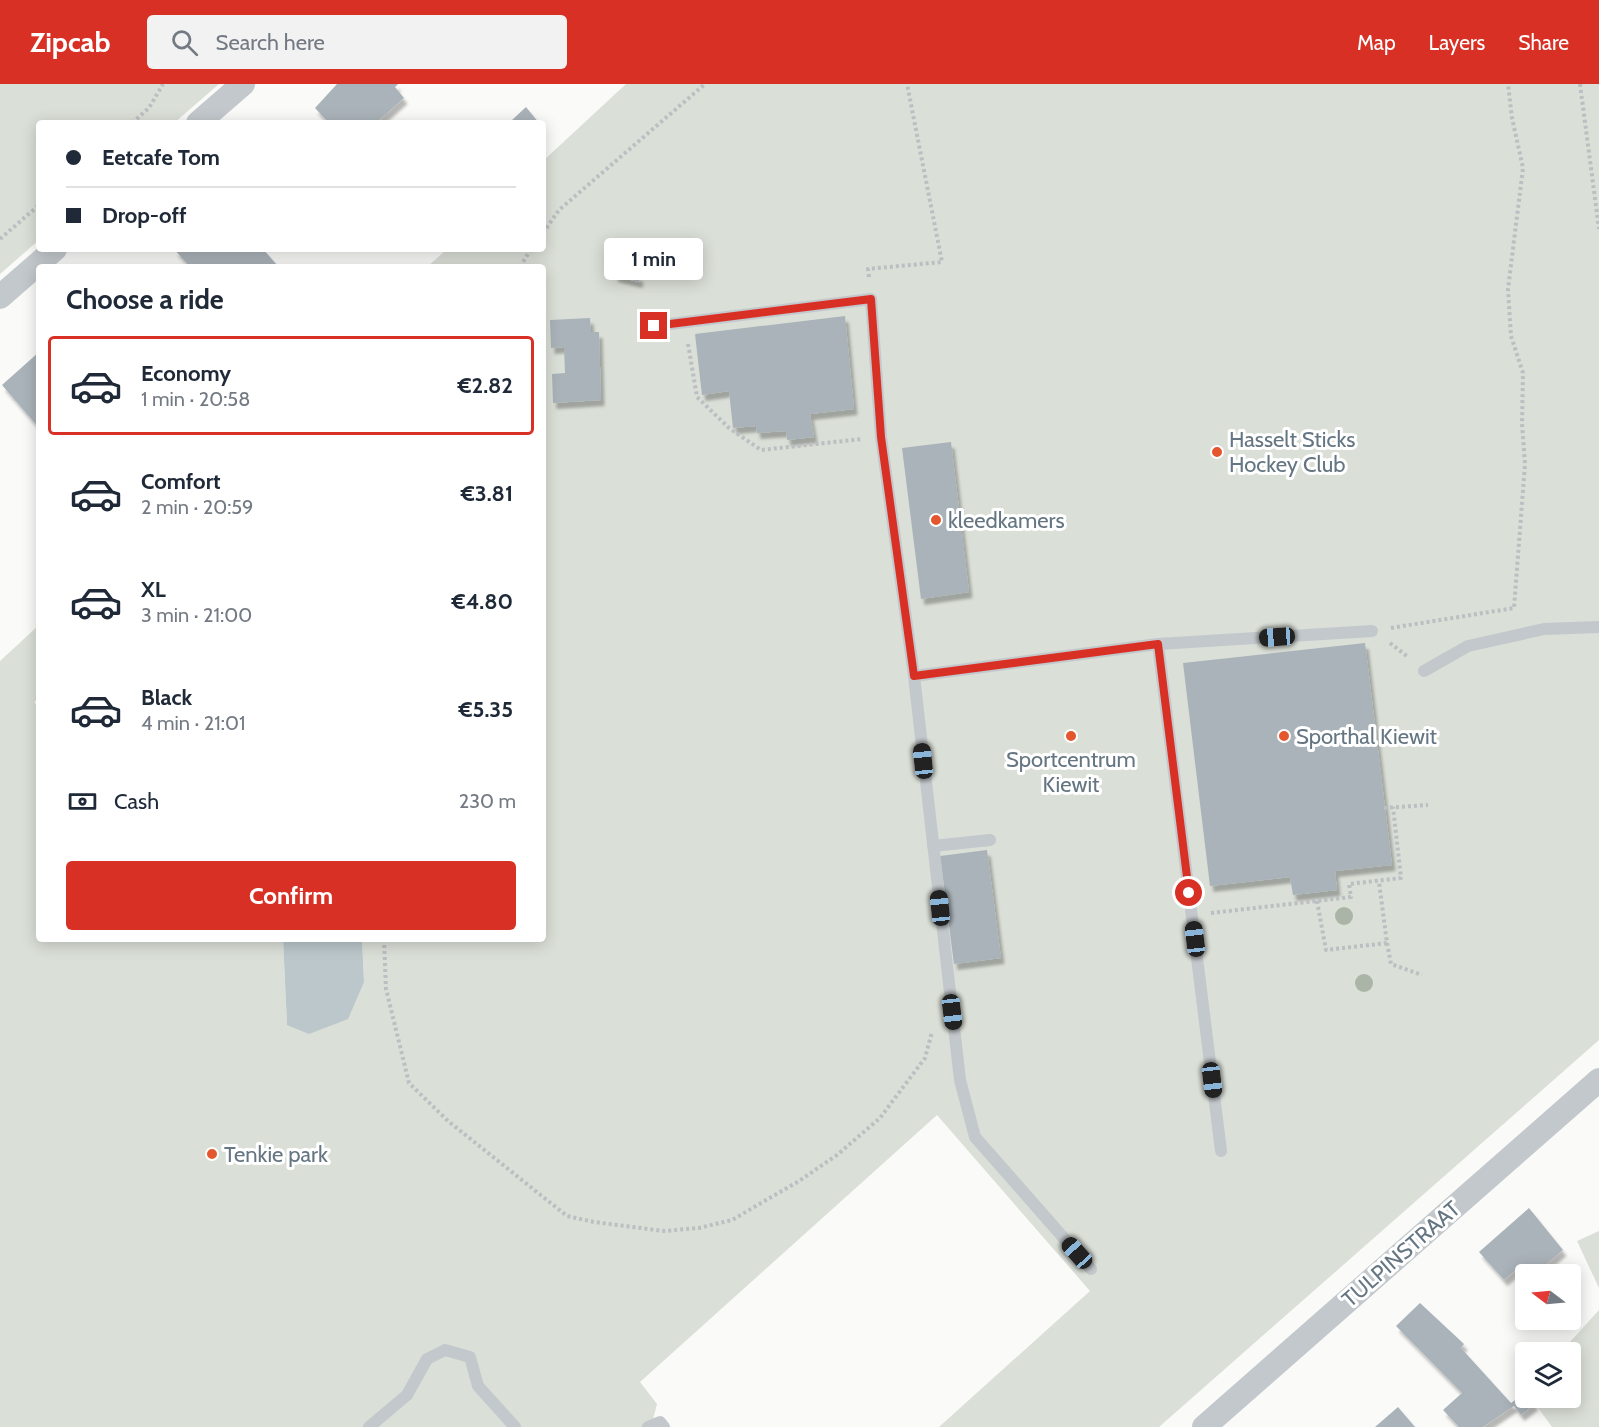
<!DOCTYPE html>
<meta charset="utf-8">
<style>
:root{--surface:#fff;--page:#f2f2f3;--text:#1f2937;--muted:#747a83;--line:#e0e1e3;--accent:#d93025}
body{margin:0;font-family:Cabin,sans-serif;background:var(--page);color:var(--text);height:100vh;display:flex;flex-direction:column;font-size:22px;white-space:nowrap}
*{box-sizing:border-box;margin:0}
p{font-size:20px;color:var(--muted)}
.icon{flex:none;width:33px;height:33px;fill:none;stroke:currentColor;stroke-width:2;stroke-linecap:round;stroke-linejoin:round}
.map{position:relative;flex:1;overflow:hidden}
.side{position:absolute;left:36px;top:180px;width:510px;height:678px;display:flex;flex-direction:column;background:var(--surface);border-radius:6px;box-shadow:0 3px 15px #0003}
.side>*{flex:none}
.top-card{position:absolute;left:36px;top:36px;width:510px;height:132px;border-radius:6px;box-shadow:0 3px 15px #0003;display:grid;align-content:center;height:132px;padding:0 30px;background:var(--surface)}
.needle{width:39px;rotate:286deg}
.fabs{position:absolute;left:1515px;top:1180px;display:grid;gap:12px}
.fabs a{display:grid;place-items:center;width:66px;height:66px;border-radius:6px;background:var(--surface);box-shadow:0 3px 15px #0003;font-size:30px}
.end{position:absolute;width:27px;height:27px;margin:-14px;border:8px solid #d93025;background:#fff;box-shadow:0 0 0 3px #fff}
.from{border-radius:50%}
.bubble{position:absolute;height:42px;border-radius:6px;background:var(--surface);box-shadow:0 3px 15px #0003;font-size:20px;font-weight:800;line-height:42px;text-align:center}
.car{position:absolute;width:18px;height:36px;margin:-18px -9px;border-radius:8px;box-shadow:0 0 4px 2px #0007;background:linear-gradient(#222 24%,#8ab4d8 0 40%,#222 0 76%,#8ab4d8 0 86%,#222 0)}
.top-card b{display:flex;align-items:center;gap:21px;height:57px;font-size:22px}
.top-card b+b{border-top:2px solid var(--line)}
.top-card i{width:15px;height:15px;background:var(--text)}
ul{padding:0;list-style:none}
li{display:flex;align-items:center;gap:18px;height:99px;margin:0 12px 9px;padding:0 18px;border:3px solid transparent;border-radius:6px}
li div{flex:1}
li b{display:block;font-size:22px}
li em{font-style:normal;font-weight:800}
li.on{border-color:var(--accent)}
li>.icon{width:54px;height:54px;stroke-width:1.5}
h2{padding:0 30px;font-size:27px;line-height:72px}
.pay{display:flex;align-items:center;gap:15px;height:66px;padding:0 30px;font-size:22px}
.pay p{margin-inline-start:auto}
.action{display:flex;gap:12px;margin-top:auto;padding:12px 30px}
.action a{flex:1;height:69px;border-radius:6px;background:var(--accent);color:#fff;font-size:24px;font-weight:800;line-height:69px;text-align:center}
header{display:flex;align-items:center;gap:36px;box-sizing:border-box;height:84px;padding:0 30px;background:var(--accent);color:#fff}
header strong{font-size:28px}
nav{display:flex;gap:33px;margin-inline-start:auto;font-size:21px}
.search{width:420px;height:54px;background:var(--page);display:flex;align-items:center;gap:15px;box-sizing:border-box;padding:0 21px;border-radius:6px;color:var(--muted);font-size:22px}
.map>svg:first-child{display:block}
</style>
<header>
<strong>Zipcab</strong>
<div class="search"><svg class="icon" aria-label="search" viewBox="0 0 24 24"><circle cx="10" cy="10" r="6"/><path d="M15 15l6 6"/></svg>Search here</div>
<nav><a>Map</a><a>Layers</a><a>Share</a></nav>
</header>
<div class="map">
<svg width="1599" height="1343" viewBox="0 0 1599 1343">
<defs>
<filter id="shadow"><feDropShadow dx="3.5" dy="6" stdDeviation="1.5" flood-color="#0004"/></filter>
</defs>
<rect width="100%" height="100%" fill="#fafaf8"/>
<path fill="#dadfd7" d="M0,0H219L174,39H39V156L0,190Z
M626,0H1599V956L1159,1343H939L1090,1207L937,1031L640,1298L657,1320L651,1343H0V577L39,541V614L34,618L39,624V855H283L287,941L364,898L362,855H543V183H427L447,165H543V77Z
M1599,1147V1204L1577,1157Z
M1599,1226V1343H1552L1531,1314H1570V1269H1560Z"/>
<path fill="#bbc7cb" d="M283,855H362L364,898L348,935L309,950L287,941Z"/>
<path fill="#aab3b9" filter="url(#shadow)" d="M337,0H398L395,3L404,14L376,39H329L315,24Z
M526,23L539,39H515L512,36Z
M174,165H263L277,181L274,183H190Z
M618,182L629,184L628,189L640,192L639,198L614,192Z
M845,232L854,325L810,330L814,353L787,356L786,347L757,349L756,342L733,344L729,307L702,311L695,250Z
M590,234L591,248H599L601,316L553,319L552,290L565,289L564,263L551,264L550,236Z
M39,268V344L2,301Z
M951,358L969,508L921,515L902,364Z
M1365,559L1392,781L1335,787L1337,806L1293,811L1290,793L1210,802L1183,579Z
M987,766L1001,874L954,880L940,772Z
M1529,1124L1563,1166L1534,1191L1523,1180L1504,1196L1479,1168Z
M1420,1219L1464,1260L1461,1264L1511,1319L1526,1308V1314H1530L1535,1320L1521,1331L1514,1322L1483,1343H1459L1443,1326L1462,1309L1396,1242Z
M1398,1323L1415,1343H1375Z"/>
<g fill="none" stroke-linecap="round" stroke-linejoin="round">
<path stroke="#bbbfc2" stroke-width="4" stroke-dasharray="3 3" stroke-linecap="butt" d="M1580,0L1599,145
M132,39L149,24L163,0
M543,149L559,126L705,0
M0,155L39,121
M520,183L531,165
M869,193L868,185L942,178L907,0
M688,260L697,313L729,344L761,366L862,355
M1391,544L1514,524L1525,380L1522,340L1523,289L1511,252L1508,205L1523,84L1512,34L1508,0
M1390,559L1408,573
M1384,724L1428,721
M1317,817L1326,866L1387,859L1379,798
M1211,829L1351,813L1349,800L1401,794L1393,723
M384,855L386,905L409,999L448,1037L567,1132L594,1138L664,1147L699,1144L732,1136L799,1097L837,1071L880,1034L925,974L932,948
M1387,859L1391,880L1422,891"/>
<path stroke="#c3c8cc" stroke-width="12" d="M654,242L871,215L881,353L914,592L960,996L975,1053L1091,1185
M1158,560L1221,1067
M1424,587L1468,562L1544,545L1599,543
M914,592L1158,560L1372,547
M933,762L990,756
M369,1343L407,1311L427,1275L445,1266L470,1273L478,1302L515,1343
M648,1343L660,1338L664,1343"/>
<path stroke="#c3c8cc" stroke-width="24" d="M198,39L243,0
M0,213L55,165
M1204,1343L1599,996"/>
</g>
<g fill="#aab4a7">
<circle cx="1344" cy="832" r="9"/>
<circle cx="1364" cy="899" r="9"/>
</g>
<g fill="none" stroke-linecap="round" stroke-linejoin="round">
<path stroke="#d93025" stroke-width="8" d="M654,242L871,215L881,353L914,592L1158,560L1189,809"/>
</g>
<g fill="#e4572e" stroke="#fff" stroke-width="2">
<circle cx="1217" cy="368" r="6"/>
<circle cx="936" cy="436" r="6"/>
<circle cx="1071" cy="652" r="6"/>
<circle cx="1284" cy="652" r="6"/>
<circle cx="212" cy="1070" r="6"/>
</g>
<g text-anchor="middle" dominant-baseline="central" stroke-width="6" stroke-linejoin="round" paint-order="stroke">
<g font-size="22" fill="#657683" stroke="#fff" text-anchor="start">
<text x="1229" y="355">Hasselt Sticks<tspan x="1229" dy="25">Hockey Club</tspan></text>
<text x="948" y="436">kleedkamers</text>
<text x="1296" y="652">Sporthal Kiewit</text>
<text x="1071" y="675" text-anchor="middle">Sportcentrum<tspan x="1071" dy="25">Kiewit</tspan></text>
<text x="224" y="1070">Tenkie park</text>
</g>
<g font-size="22" fill="#657683" stroke="#fff">
<text transform="translate(1401 1170) rotate(-41)">TULPINSTRAAT</text>
</g>
</g>
</svg>
<div class="fabs">
<a><svg class="needle" viewBox="-14 -14 28 28"><path d="M0-13l5 13h-10z" fill="#e53935"/><path d="M0 13l5-13h-10z" fill="#747a83"/></svg></a>
<a><svg class="icon" aria-label="layers" viewBox="0 0 24 24"><path d="M12 4l9 5-9 5-9-5zM3 14l9 5 9-5"/></svg></a>
</div>
<i class="end from" style="left:1189px;top:809px"></i>
<i class="end" style="left:654px;top:242px"></i>
<div class="bubble" style="left:604px;top:154px;width:99px">1 min</div>
<i class="car" style="left:1277px;top:553px;rotate:266deg"></i>
<i class="car" style="left:923px;top:677px;rotate:354deg"></i>
<i class="car" style="left:940px;top:824px;rotate:354deg"></i>
<i class="car" style="left:1195px;top:855px;rotate:353deg"></i>
<i class="car" style="left:952px;top:928px;rotate:173deg"></i>
<i class="car" style="left:1212px;top:996px;rotate:173deg"></i>
<i class="car" style="left:1077px;top:1169px;rotate:318deg"></i>
<div class="top-card">
<b><i class="from"></i>Eetcafe Tom</b>
<b><i></i>Drop-off</b>
</div>
<section class="side">
<h2>Choose a ride</h2>
<ul>
<li class="on"><svg class="icon" aria-label="car" viewBox="0 0 24 24"><path d="M5 17H2v-5l4-1 3-4h7l3 4 3 1v5h-3M9 17h6M6 11h13"/><circle cx="7" cy="17" r="2"/><circle cx="17" cy="17" r="2"/></svg><div><b>Economy</b><p>1 min · 20:58</p></div><em>€2.82</em></li>
<li><svg class="icon" aria-label="car" viewBox="0 0 24 24"><path d="M5 17H2v-5l4-1 3-4h7l3 4 3 1v5h-3M9 17h6M6 11h13"/><circle cx="7" cy="17" r="2"/><circle cx="17" cy="17" r="2"/></svg><div><b>Comfort</b><p>2 min · 20:59</p></div><em>€3.81</em></li>
<li><svg class="icon" aria-label="car" viewBox="0 0 24 24"><path d="M5 17H2v-5l4-1 3-4h7l3 4 3 1v5h-3M9 17h6M6 11h13"/><circle cx="7" cy="17" r="2"/><circle cx="17" cy="17" r="2"/></svg><div><b>XL</b><p>3 min · 21:00</p></div><em>€4.80</em></li>
<li><svg class="icon" aria-label="car" viewBox="0 0 24 24"><path d="M5 17H2v-5l4-1 3-4h7l3 4 3 1v5h-3M9 17h6M6 11h13"/><circle cx="7" cy="17" r="2"/><circle cx="17" cy="17" r="2"/></svg><div><b>Black</b><p>4 min · 21:01</p></div><em>€5.35</em></li>
</ul>
<div class="pay"><svg class="icon" aria-label="cash" viewBox="0 0 24 24"><path d="M3 7h18v10H3z"/><circle cx="12" cy="12" r="2"/></svg>Cash<p>230 m</p></div>
<div class="action"><a>Confirm</a></div>
</section>
</div>
